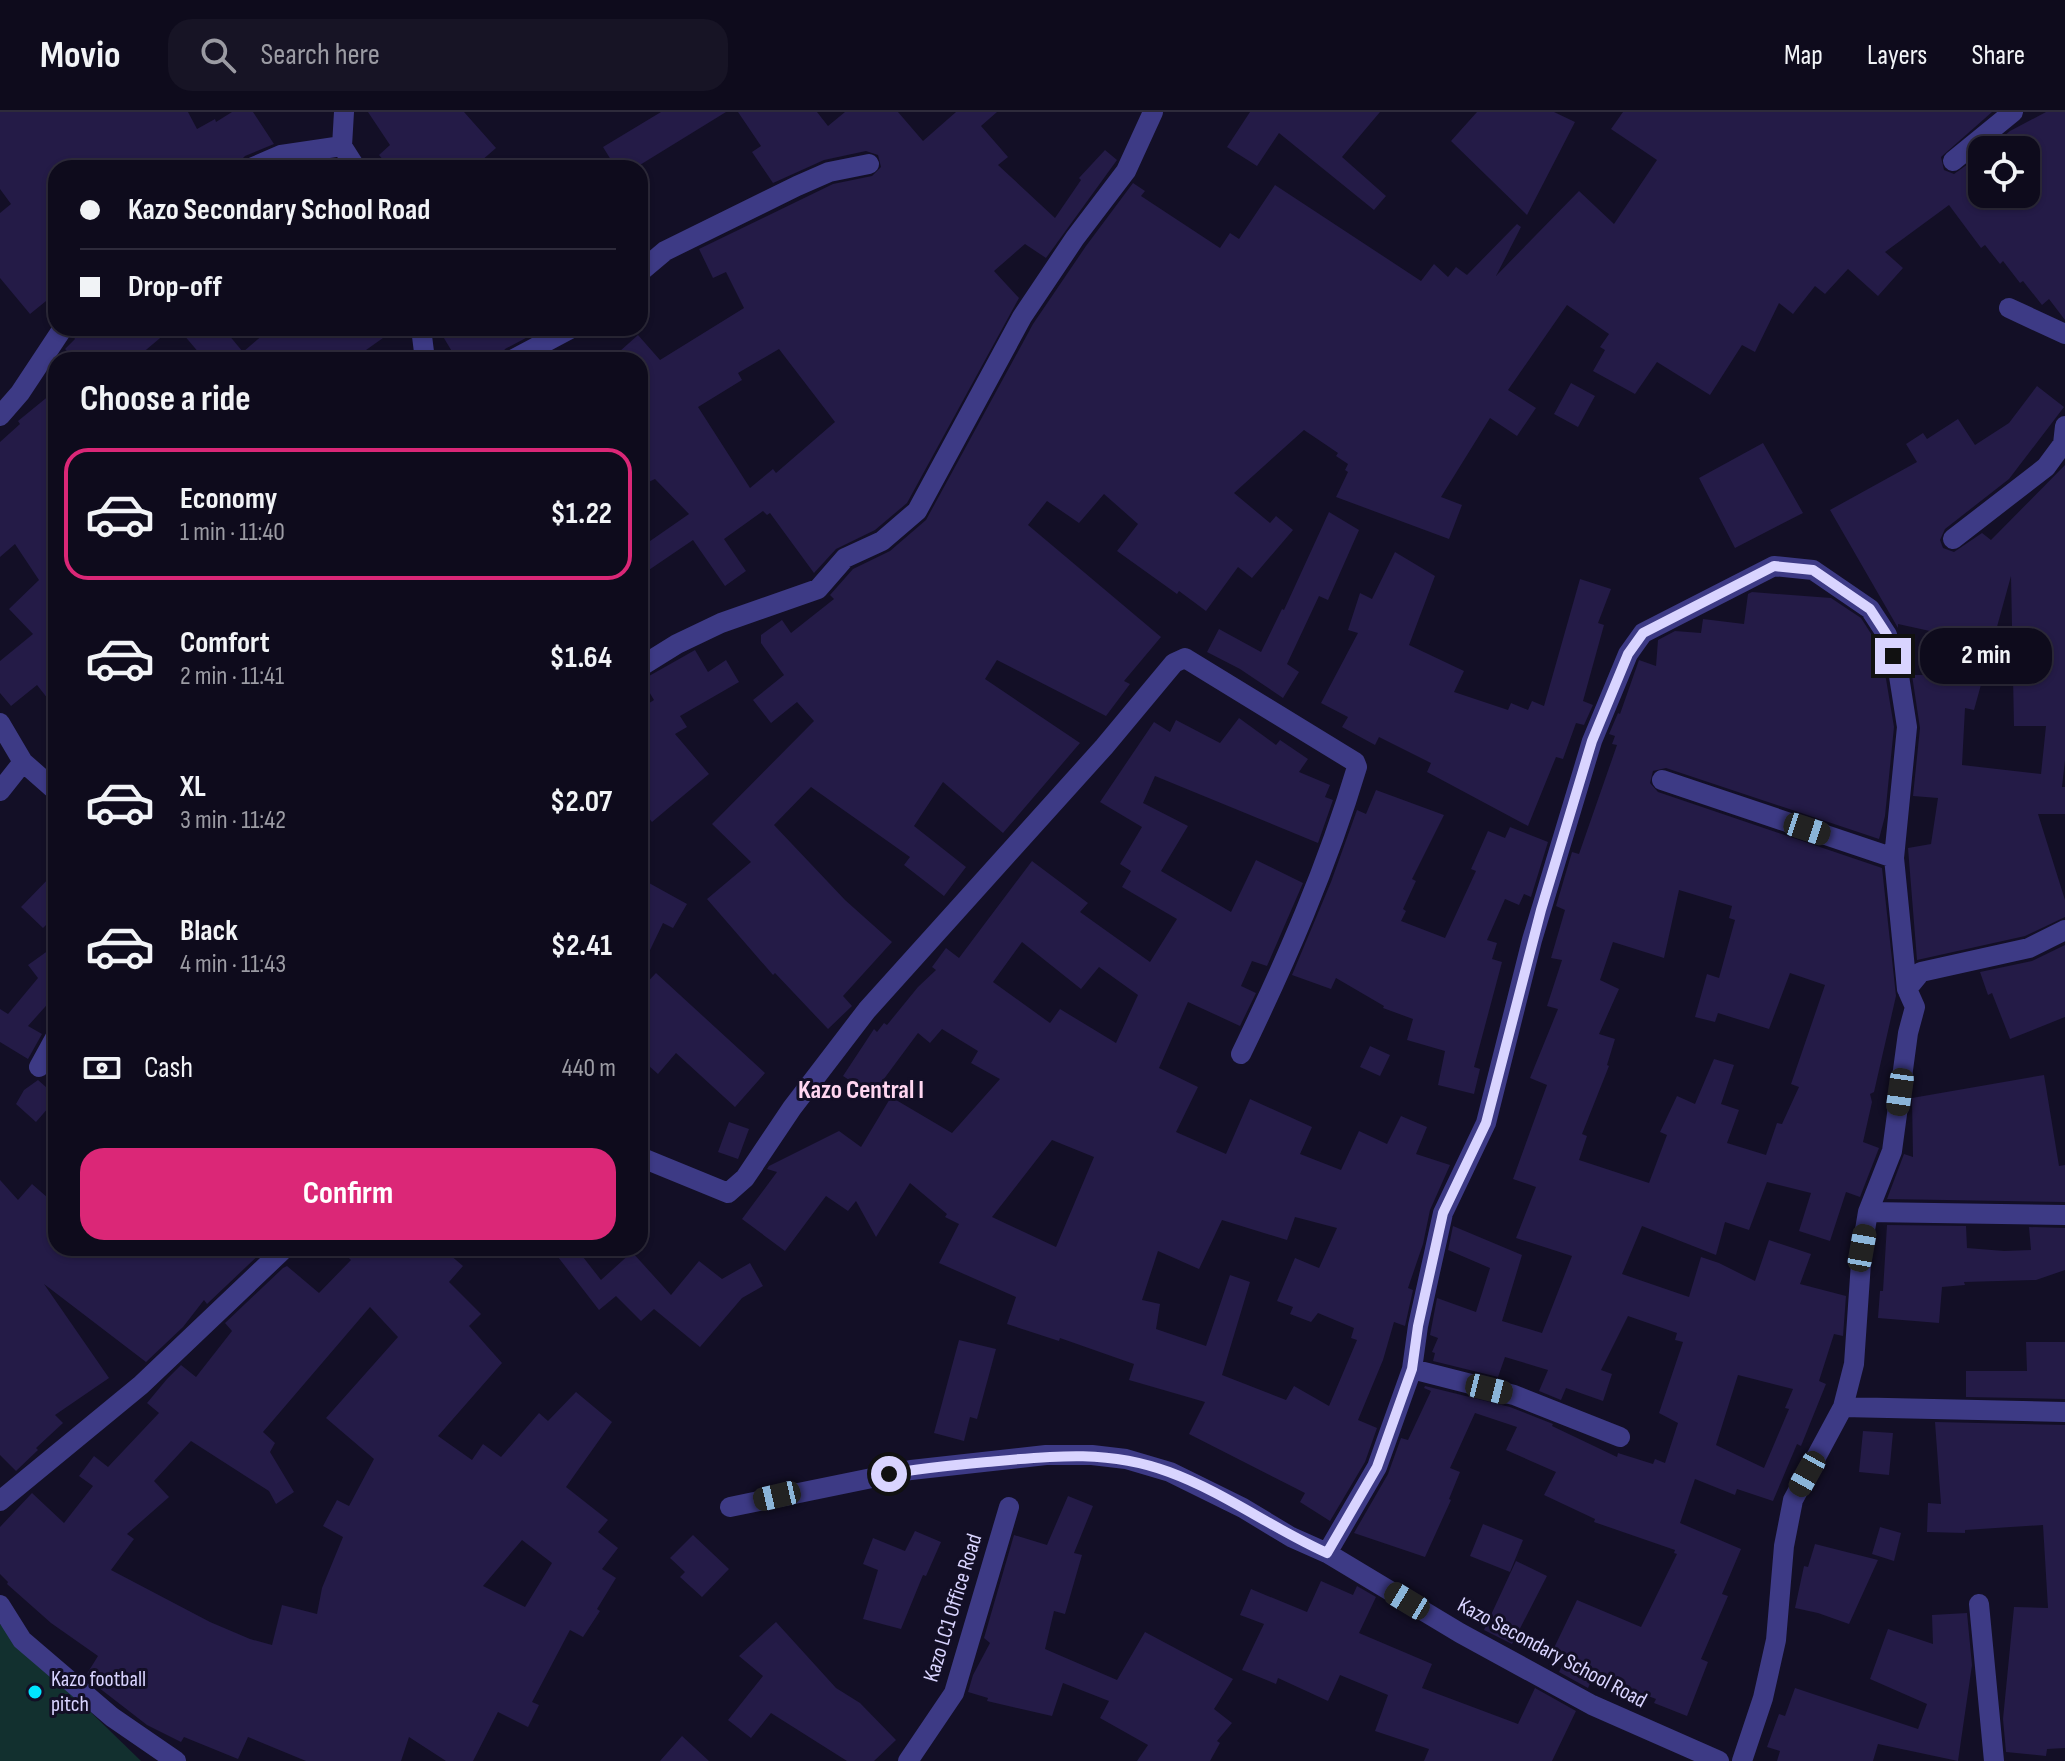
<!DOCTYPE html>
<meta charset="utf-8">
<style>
:root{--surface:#0e0b1c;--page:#171425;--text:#f1f3f6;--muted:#9b9ba3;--line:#2e2b3b;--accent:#db2777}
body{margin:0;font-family:"Sofia Sans Condensed",sans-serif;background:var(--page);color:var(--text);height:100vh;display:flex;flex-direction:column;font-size:30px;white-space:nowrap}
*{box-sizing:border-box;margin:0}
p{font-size:26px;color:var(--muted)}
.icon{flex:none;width:44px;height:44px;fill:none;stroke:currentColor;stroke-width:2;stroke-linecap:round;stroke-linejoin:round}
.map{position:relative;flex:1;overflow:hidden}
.sheet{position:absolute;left:48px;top:240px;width:600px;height:904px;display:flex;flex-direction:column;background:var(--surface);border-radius:24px;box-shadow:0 2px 6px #0004,0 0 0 2px var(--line)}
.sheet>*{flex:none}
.hud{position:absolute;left:48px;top:48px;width:600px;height:176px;border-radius:24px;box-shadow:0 2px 6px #0004,0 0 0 2px var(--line);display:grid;align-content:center;height:176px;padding:0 32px;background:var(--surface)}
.controls{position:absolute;left:1968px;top:24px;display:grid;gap:16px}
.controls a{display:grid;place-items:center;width:72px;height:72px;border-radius:16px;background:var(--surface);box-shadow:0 2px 6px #0004,0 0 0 2px var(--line);font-size:40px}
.end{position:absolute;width:36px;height:36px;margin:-18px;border:10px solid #d9d4ff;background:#111;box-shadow:0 0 0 4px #111}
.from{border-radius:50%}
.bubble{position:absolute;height:56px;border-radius:24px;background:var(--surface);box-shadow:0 2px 6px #0004,0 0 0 2px var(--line);font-size:26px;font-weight:700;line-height:56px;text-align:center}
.car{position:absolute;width:24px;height:48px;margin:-24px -12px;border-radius:10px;box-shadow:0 0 6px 2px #0007;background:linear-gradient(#222 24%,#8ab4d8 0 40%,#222 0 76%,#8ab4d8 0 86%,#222 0)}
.hud b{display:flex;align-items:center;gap:28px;height:76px;font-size:30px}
.hud b+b{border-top:2px solid var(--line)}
.hud i{width:20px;height:20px;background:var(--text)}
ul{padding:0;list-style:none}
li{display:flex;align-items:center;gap:24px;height:132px;margin:0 16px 12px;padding:0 16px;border:4px solid transparent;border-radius:24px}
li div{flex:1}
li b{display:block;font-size:30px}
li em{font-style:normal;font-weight:700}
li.on{border-color:var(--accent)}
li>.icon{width:72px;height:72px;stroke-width:1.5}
h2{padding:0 32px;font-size:36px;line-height:96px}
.pay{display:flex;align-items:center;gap:20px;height:88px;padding:0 32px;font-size:30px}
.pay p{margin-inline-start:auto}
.cta{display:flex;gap:16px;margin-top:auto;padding:16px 32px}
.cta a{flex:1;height:92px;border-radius:24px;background:var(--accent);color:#fff;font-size:32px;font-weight:700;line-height:92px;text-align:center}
header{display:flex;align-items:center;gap:48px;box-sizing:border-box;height:112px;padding:0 40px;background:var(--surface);border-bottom:2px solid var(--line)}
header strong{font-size:38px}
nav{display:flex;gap:44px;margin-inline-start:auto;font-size:28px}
.search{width:560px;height:72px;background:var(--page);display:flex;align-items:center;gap:20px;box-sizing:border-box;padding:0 28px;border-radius:24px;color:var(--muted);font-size:30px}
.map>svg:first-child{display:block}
</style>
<header>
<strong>Movio</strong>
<div class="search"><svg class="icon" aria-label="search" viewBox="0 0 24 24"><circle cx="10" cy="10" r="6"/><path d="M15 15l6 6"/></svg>Search here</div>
<nav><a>Map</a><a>Layers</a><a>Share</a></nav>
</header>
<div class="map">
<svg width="2065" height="1649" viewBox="0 0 2065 1649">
<rect width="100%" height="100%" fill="#130f26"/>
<path fill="#12302f" d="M0,1512L141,1649H0Z"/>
<path fill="#241b47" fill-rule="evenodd" d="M0,0H188L197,17L215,7L216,10L232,0H253L274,32L245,44L233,56H56V181L30,202L0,166V101L11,92L0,77Z
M368,0H464L496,36L473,56H390L379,43L390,33Z
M661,0H726L635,56H616L603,35Z
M738,0H817L828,14L845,0H898L923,29L956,0H997L981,14L1008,45L998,53L1055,106L1081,68L1079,66L1105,38L1117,48L1046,146L1025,132L994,159L1019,186L907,391L875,418L836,437L814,461L770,401L767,403L763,399L724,427L746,459L725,474L693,428L640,464V436L689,402L655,367L640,374V248H610L638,223L660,248L744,196L726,160L713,166L699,137L833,72L872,64L881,55L878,43L866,39L824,48L773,71L752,40L761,34ZM779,237L835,310L776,361L773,357L750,376L698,295L742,268L738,261Z
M1250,0H1380L1342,45L1386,84L1374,98L1279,21L1257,54L1227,35Z
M1477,0H1554L1575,10L1527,103L1451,29Z
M1623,0H1992L1941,45L1944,58L1954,62L1982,42V82H2026V38H1987L2010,19L2046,0H2065V208L2049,187L2042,193L2023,169L2020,171L2003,149L2000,152L1985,133L1981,136L1949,93L1885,140L1903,156L1878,184L1848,157L1825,182L1815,174L1793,202L1779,191L1755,240L1742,233L1710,283L1657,250L1635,282L1593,259L1605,238L1600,235L1609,222L1567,193L1508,278L1536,296L1517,324L1490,306L1441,385L1462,393L1449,427L1336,385L1348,360L1345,358L1348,352L1336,344L1338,341L1304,318L1234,381L1270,411L1276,404L1293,418L1252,466L1238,455L1206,499L1179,479L1177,482L1117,439L1138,412L1104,382L1079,411L1047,389L1028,413L1161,525L1124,569L1130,572L1106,604L997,548L985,567L1080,631L1003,721L943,670L914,714L966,755L944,784L904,753L910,745L811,675L774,713L845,788L892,830L843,884L852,894L828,917L775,861L773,863L707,787L751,750L712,712L814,609L797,590L771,611L753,588L784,563L761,531V523L782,508L791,521L834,487L830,483L853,457L890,439L926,408L1033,212L1086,134L1133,71L1145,79L1141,84L1220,136L1230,121L1239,127L1275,73L1421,169L1434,152L1448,165L1456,155L1467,163L1517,112L1521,115L1496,164L1579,79L1614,112L1657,48L1611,17Z
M76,216H172L134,248H76L65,237L75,227L73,224Z
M178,216H223L243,240L271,216H397L352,248H205Z
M438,216H535L537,220L505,237L499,248H457Z
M1571,271L1595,284L1578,315L1554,302Z
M2037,274L2064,295L2009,367L1945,417L1940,428L1943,436L1954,440L1982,421L1991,428L2065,353V648L2062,675H2065V702H2038L2065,788V805L2025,824L1917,848L1908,736L1931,732L1938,686L1913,684L1920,616L1912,563H1934L1939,521L1898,512V516L1830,398L1917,350L1906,332L1923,321L1927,327L1958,307L1975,333L2009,311ZM2011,464L2014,614H2046L2041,662L1962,653L1965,596L1974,598Z
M56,278V597L37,573L11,594L0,581V549L33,522L9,497L39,468L15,432L0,445V330L20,312L18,309Z
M1763,331L1803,401L1735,436L1699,366Z
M1329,400L1359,418L1328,488L1319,484L1287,552L1299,560L1283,586L1240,557L1207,540L1219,517L1261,540L1282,497L1284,498Z
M1395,440L1435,464L1409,533L1464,559L1454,580L1508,598L1511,591L1528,598L1532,589L1544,594L1580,467L1611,477L1598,511L1604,513L1583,589L1593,593L1584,613L1576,611L1563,647L1556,645L1528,714L1427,660L1431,651L1379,625L1375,633L1342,615L1348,605L1321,591L1358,521L1348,518L1360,481L1372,487Z
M1752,480L1831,486L1861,506L1875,528L1886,567L1894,615L1885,704L1879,727L1666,656L1653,659L1650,671L1658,680L1882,756L1896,884L1874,980L1870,982L1872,990L1863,1030L1879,1036L1860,1085L1846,1080L1830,1129L1799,1119L1811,1081L1767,1070L1749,1118L1725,1110L1716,1143L1642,1114L1622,1162L1689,1185L1701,1145L1719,1151L1755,1169L1769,1128L1811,1142L1800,1172L1846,1184L1843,1224L1834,1222L1819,1269L1826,1272L1801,1334L1797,1332L1773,1389L1737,1377L1735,1383L1695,1367L1680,1411L1741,1437L1722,1482L1728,1484L1701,1547L1708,1550L1687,1604L1654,1591L1656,1587L1594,1563L1588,1576L1559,1560L1567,1544L1553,1538L1577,1488L1641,1515L1677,1442L1674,1441L1675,1438L1594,1410L1595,1407L1544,1383L1556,1360L1506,1338L1517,1315L1475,1301L1450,1356L1460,1360L1449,1387L1451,1388L1425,1445L1354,1421L1388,1362L1401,1326L1408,1328L1431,1279L1424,1276L1425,1274L1510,1295L1553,1312L1552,1314L1617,1345L1618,1341L1653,1352L1655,1347L1665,1351L1678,1311L1659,1301L1683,1230L1675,1228L1677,1221L1628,1204L1601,1258L1612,1262L1603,1289L1566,1276L1561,1288L1539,1279L1548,1258L1505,1245L1498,1265L1433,1249L1435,1241L1432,1240L1438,1226L1430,1223L1437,1186L1476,1200L1490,1156L1448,1138L1453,1114L1522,1143L1502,1209L1542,1221L1572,1144L1516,1126L1536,1075L1513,1067L1547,973L1530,966L1558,897L1547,894L1562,848L1551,846L1565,798L1556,794L1572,740L1579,742L1617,633L1612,632L1615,624L1609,622L1618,601L1620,602L1639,548L1656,554L1658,528L1675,519L1701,521L1703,507L1744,512L1748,482ZM1679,778L1732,794L1729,806L1735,808L1719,866L1707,862L1695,905L1715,910L1718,901L1769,917L1790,861L1825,873L1791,972L1799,975L1782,1012L1777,1011L1766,1043L1727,1031L1739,998L1721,992L1734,953L1714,947L1695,992L1677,984L1660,1020L1667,1023L1649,1071L1579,1048L1587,1024L1582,1022L1609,954L1607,953L1615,927L1599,922L1619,877L1600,868L1613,830L1664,846ZM1738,1263L1793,1277L1785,1296L1789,1297L1764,1356L1716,1333Z
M695,538L708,560L726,548L739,570L680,604L687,615L675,622L709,662L652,710L640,696V664L650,655L640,640V597L654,588L642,568Z
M1239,606L1276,633L1280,628L1308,647L1299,660L1330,673L1325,685L1333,688L1318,731L1155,664L1143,691L1188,714L1161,759L1231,800L1256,748L1303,771L1267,854L1252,849L1241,874L1256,881L1240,914L1188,890L1159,956L1198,975L1176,1020L1226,1042L1250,987L1312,1015L1300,1042L1341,1058L1359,1019L1387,1032L1401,1004L1427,1015L1416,1042L1450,1053L1430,1098L1423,1132L1408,1176L1413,1178L1405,1214L1394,1210L1383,1248L1358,1308L1377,1316L1365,1350L1330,1409L1300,1390L1305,1381L1189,1322L1205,1290L1129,1268L1134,1252L1060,1226L1059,1229L1007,1212L1016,1185L939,1151L959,1112L945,1105L947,1102L910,1071L876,1125L856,1089L848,1099L826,1084L785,1139L742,1107L777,1060L767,1057L769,1054L839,1019L861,1035L891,985L952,1021L1000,967L971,951L978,939L942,917L930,931L918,921L872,983L843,964L874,917L877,920L884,911L887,913L918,875L936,858L932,855L946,836L959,846L1032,749L1088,791L1080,800L1150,850L1177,807L1122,775L1131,759L1120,752L1142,715L1100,690L1154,610L1170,620L1176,608L1220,631ZM1022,830L1081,877L1099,855L1138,883L1116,931L1060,897L1050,911L993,870ZM1052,1028L1094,1045L1056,1135L992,1105ZM1295,1105L1337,1116L1319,1156L1295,1146L1277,1189L1293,1195L1290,1202L1311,1210L1318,1201L1354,1216L1351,1226L1357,1228L1329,1294L1294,1274L1286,1288L1222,1263L1250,1170L1230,1163L1206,1234L1156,1217L1160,1192L1142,1188L1158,1139L1199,1157L1222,1108L1287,1128Z
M1376,678L1444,703L1412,767L1416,769L1403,797L1406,799L1401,809L1445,826L1476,759L1471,757L1488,719L1505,726L1510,715L1548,730L1531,785L1524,782L1519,793L1505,787L1487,828L1497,831L1492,847L1502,850L1474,955L1480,957L1474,982L1438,973L1445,939L1407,928L1413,907L1383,896L1384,894L1336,866L1331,877L1292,863L1331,770L1357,698L1366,702Z
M56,759V803L43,816L21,795Z
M640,766L687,792L673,816L663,811L640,859Z
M56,833V889L53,886L28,914L42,922L28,947L0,930V897L8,902L38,866L28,853Z
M2065,833V905L2010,927L1992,881L1988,883L1980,860L2032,849Z
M656,861L765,961L735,995L676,941L658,962L640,946V878Z
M1370,934L1390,943L1380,964L1360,955Z
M2044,963L2059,1054L2065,1053V1090L1887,1087L1904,1042L1913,1045L1912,986Z
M38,968L56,984V987L36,1010L16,992L24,978Z
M729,1010L749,1017L738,1047L718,1040Z
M0,1068L18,1088L32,1072L56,1093V1136H266L207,1192L204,1188L183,1215L146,1250L44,1172L109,1266L55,1303L63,1311L36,1336L38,1338L16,1359L0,1343Z
M1887,1113L1966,1114L1967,1136L2004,1139L2031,1138L2029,1115L2065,1116V1158L2036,1168L1964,1170L1965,1173L1942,1175L1939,1211L1878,1206L1880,1179H1883Z
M338,1136H442L463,1154L449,1170L481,1202L469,1214L502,1251L438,1324L472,1348L483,1332L501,1345L539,1301L548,1309L576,1280L612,1310L566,1375L608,1408L598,1420L618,1436L602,1457L616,1466L597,1497L600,1499L583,1525L570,1518L532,1590L539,1593L528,1615L498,1600L473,1649H446L409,1625L401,1649H306L248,1625L238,1647L184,1625L181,1630L147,1613L85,1565L98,1544L51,1511L7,1472L8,1470L0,1462V1415L32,1381L64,1411L93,1374L79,1364L94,1344L108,1355L159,1301L147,1291L167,1267L181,1253L196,1265L232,1219L225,1211L283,1156L287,1154L319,1181L351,1148ZM370,1195L398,1225L326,1306L374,1347L349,1394L337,1388L323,1414L343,1425L322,1476L317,1502L282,1493L272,1533L250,1527L210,1510L111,1458L134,1427L127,1422L169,1385L154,1369L191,1329L269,1379L276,1392L294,1380L270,1340L275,1331L263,1320ZM522,1428L552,1451L525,1495L483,1474Z
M569,1136H576L601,1168L632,1140L671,1183L699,1149L722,1167L750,1151L763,1174L742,1186L700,1235L654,1197L641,1209L616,1184L599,1198L558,1145Z
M959,1228L996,1237L977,1307L970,1305L964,1329L934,1321Z
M2026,1230H2065V1287L1966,1285V1259H2027Z
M1935,1310L2065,1313V1636L2047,1637L2046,1644L2006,1640L2003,1607L2014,1495L2048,1496L2043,1413L1965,1418V1421L1927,1420L1928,1391L1941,1392Z
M1863,1319L1893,1321L1889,1363L1859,1360Z
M1068,1384L1093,1394L1074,1441L1082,1443L1065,1502L1054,1499L1045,1537L1117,1568L1145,1520L1233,1567L1214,1597L1232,1611L1217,1629L1220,1631L1210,1649H1137L1148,1633L1100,1606L1109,1589L1063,1571L1052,1604L987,1589L988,1586L968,1580L973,1563L990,1531L984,1526L1014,1423L1047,1433Z
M1483,1412L1523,1428L1510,1460L1470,1444Z
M1880,1415L1901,1421L1894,1449L1872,1442Z
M915,1419L941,1430L926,1464L923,1463L901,1517L863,1507L878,1458L863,1452L873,1426L905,1439Z
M693,1423L729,1457L702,1485L680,1465L685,1460L670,1446Z
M1815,1432L1878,1448L1849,1512L1818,1501L1795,1496L1804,1454L1808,1455Z
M1516,1449L1547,1464L1512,1532L1484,1518Z
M1321,1469L1353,1483L1357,1474L1376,1485L1359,1521L1432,1552L1422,1576L1518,1612L1535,1576L1576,1599L1552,1649H1424L1429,1637L1375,1619L1388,1583L1340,1563L1328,1589L1278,1566L1276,1572L1242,1558L1264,1512L1240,1503L1251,1477L1307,1500Z
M1967,1501L1972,1553L1958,1649L1878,1632L1873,1649H1777L1780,1639L1767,1635L1779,1602L1785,1604L1795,1576L1918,1617L1927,1592L1870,1567L1888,1517L1933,1532L1932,1503Z
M776,1510L836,1576L860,1591L896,1628L874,1649H847L771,1601L751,1626L728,1608L763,1564L739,1544Z
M682,1624L709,1649H660Z"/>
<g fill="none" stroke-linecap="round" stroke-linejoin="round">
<path stroke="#3d3a85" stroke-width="20" d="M342,34L344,0
M1953,49L2013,0
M251,56L281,43L342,34L356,56
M640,160L665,139L797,74L829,60L869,52
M2009,196L2065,222
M421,216L425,248
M512,248L572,216
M0,304L20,281L63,216
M1953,427L2046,355L2063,332L2065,314
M640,555L677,532L721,511L818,477L845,446L882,429L917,399L1022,205L1075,126L1126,59L1153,0
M0,611L23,650L56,679
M1662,668L1894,746
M0,679L23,650
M39,955L56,924
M640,1045L728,1081L745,1066L792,996L867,898L1104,635L1174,551L1185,546L1355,650L1357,655C1327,755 1286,849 1241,942
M1868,1100L2065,1103
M1412,1257L1514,1283L1620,1325
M1843,1295L2065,1300
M0,1389L141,1273L285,1136
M730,1395L911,1358L1046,1343H1092L1126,1347L1170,1360L1243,1396L1291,1425L1327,1441L1460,1521L1592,1593L1719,1649
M1327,1441L1377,1355L1412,1257L1418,1214L1443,1101L1486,1011L1532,828L1592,629L1628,542L1643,521L1774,454L1813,458L1870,497L1887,523L1899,564L1907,615L1894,746L1907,877
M1979,1492L1994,1649
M0,1493L22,1528L112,1605L176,1649
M908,1649L954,1581L1009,1395
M1742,1649L1763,1586L1776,1528L1784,1434L1793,1388L1843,1295L1854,1252L1862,1136L1868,1100L1892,1039L1908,921L1915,895L1907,877L1921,860L2029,836L2065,818"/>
</g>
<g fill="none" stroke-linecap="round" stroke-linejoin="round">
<path stroke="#d9d4ff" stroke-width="10" d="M889,1362C921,1356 954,1353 987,1350C1050,1344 1108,1337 1169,1360C1224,1380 1273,1417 1327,1441L1377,1355L1412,1257L1418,1214L1443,1101L1486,1011L1541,798L1592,629L1628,542L1643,521L1774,454L1813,458L1870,497L1887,523L1893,544"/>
</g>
<circle fill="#00e5ff" stroke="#130f26" stroke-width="3" cx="35" cy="1580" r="8"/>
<g text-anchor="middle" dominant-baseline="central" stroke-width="6" stroke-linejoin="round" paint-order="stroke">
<g font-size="22" fill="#d9d4ff" stroke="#130f26">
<text transform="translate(953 1496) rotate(-73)">Kazo LC1 Office Road</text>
<text transform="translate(1552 1541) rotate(28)">Kazo Secondary School Road</text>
</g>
<g font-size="22" fill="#d9d4ff" stroke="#130f26" text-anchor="start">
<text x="51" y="1567">Kazo football<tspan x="51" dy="25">pitch</tspan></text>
</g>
<g font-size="26" font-weight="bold" fill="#ffd6f0" stroke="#130f26">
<text x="861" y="978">Kazo Central I</text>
</g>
</g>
</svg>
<div class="controls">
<a><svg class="icon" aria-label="locate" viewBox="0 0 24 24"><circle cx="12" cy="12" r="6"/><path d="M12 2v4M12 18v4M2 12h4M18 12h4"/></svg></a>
</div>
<i class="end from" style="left:889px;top:1362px"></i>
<i class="end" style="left:1893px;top:544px"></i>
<div class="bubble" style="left:1920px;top:516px;width:132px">2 min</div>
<i class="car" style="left:1807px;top:717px;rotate:108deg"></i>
<i class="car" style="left:1900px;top:980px;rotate:188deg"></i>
<i class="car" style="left:1862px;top:1136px;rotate:10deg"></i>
<i class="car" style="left:1489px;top:1277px;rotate:104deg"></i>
<i class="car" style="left:1807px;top:1362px;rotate:209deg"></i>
<i class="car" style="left:777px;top:1384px;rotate:257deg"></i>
<i class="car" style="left:1407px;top:1489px;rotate:301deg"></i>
<div class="hud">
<b><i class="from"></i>Kazo Secondary School Road</b>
<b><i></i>Drop-off</b>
</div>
<section class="sheet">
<h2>Choose a ride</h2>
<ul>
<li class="on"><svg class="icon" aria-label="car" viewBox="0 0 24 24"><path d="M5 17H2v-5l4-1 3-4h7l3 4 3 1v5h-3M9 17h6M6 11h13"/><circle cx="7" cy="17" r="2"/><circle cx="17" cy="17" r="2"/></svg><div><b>Economy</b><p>1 min · 11:40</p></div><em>$1.22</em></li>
<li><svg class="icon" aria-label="car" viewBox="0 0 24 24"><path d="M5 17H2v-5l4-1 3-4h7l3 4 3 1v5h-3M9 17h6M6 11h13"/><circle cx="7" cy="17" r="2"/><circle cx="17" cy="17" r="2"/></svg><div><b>Comfort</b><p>2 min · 11:41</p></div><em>$1.64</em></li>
<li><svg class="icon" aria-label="car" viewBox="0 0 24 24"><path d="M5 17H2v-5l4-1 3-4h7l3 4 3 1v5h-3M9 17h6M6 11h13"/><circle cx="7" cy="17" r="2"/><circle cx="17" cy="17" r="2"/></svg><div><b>XL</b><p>3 min · 11:42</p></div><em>$2.07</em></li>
<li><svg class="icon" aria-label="car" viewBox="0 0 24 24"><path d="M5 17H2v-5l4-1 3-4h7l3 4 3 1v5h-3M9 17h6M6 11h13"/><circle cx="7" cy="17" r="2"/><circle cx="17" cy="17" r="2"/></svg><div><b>Black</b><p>4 min · 11:43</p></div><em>$2.41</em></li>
</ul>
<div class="pay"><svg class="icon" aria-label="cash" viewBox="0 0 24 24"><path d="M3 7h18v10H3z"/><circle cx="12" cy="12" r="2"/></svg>Cash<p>440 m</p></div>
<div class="cta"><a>Confirm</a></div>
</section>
</div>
